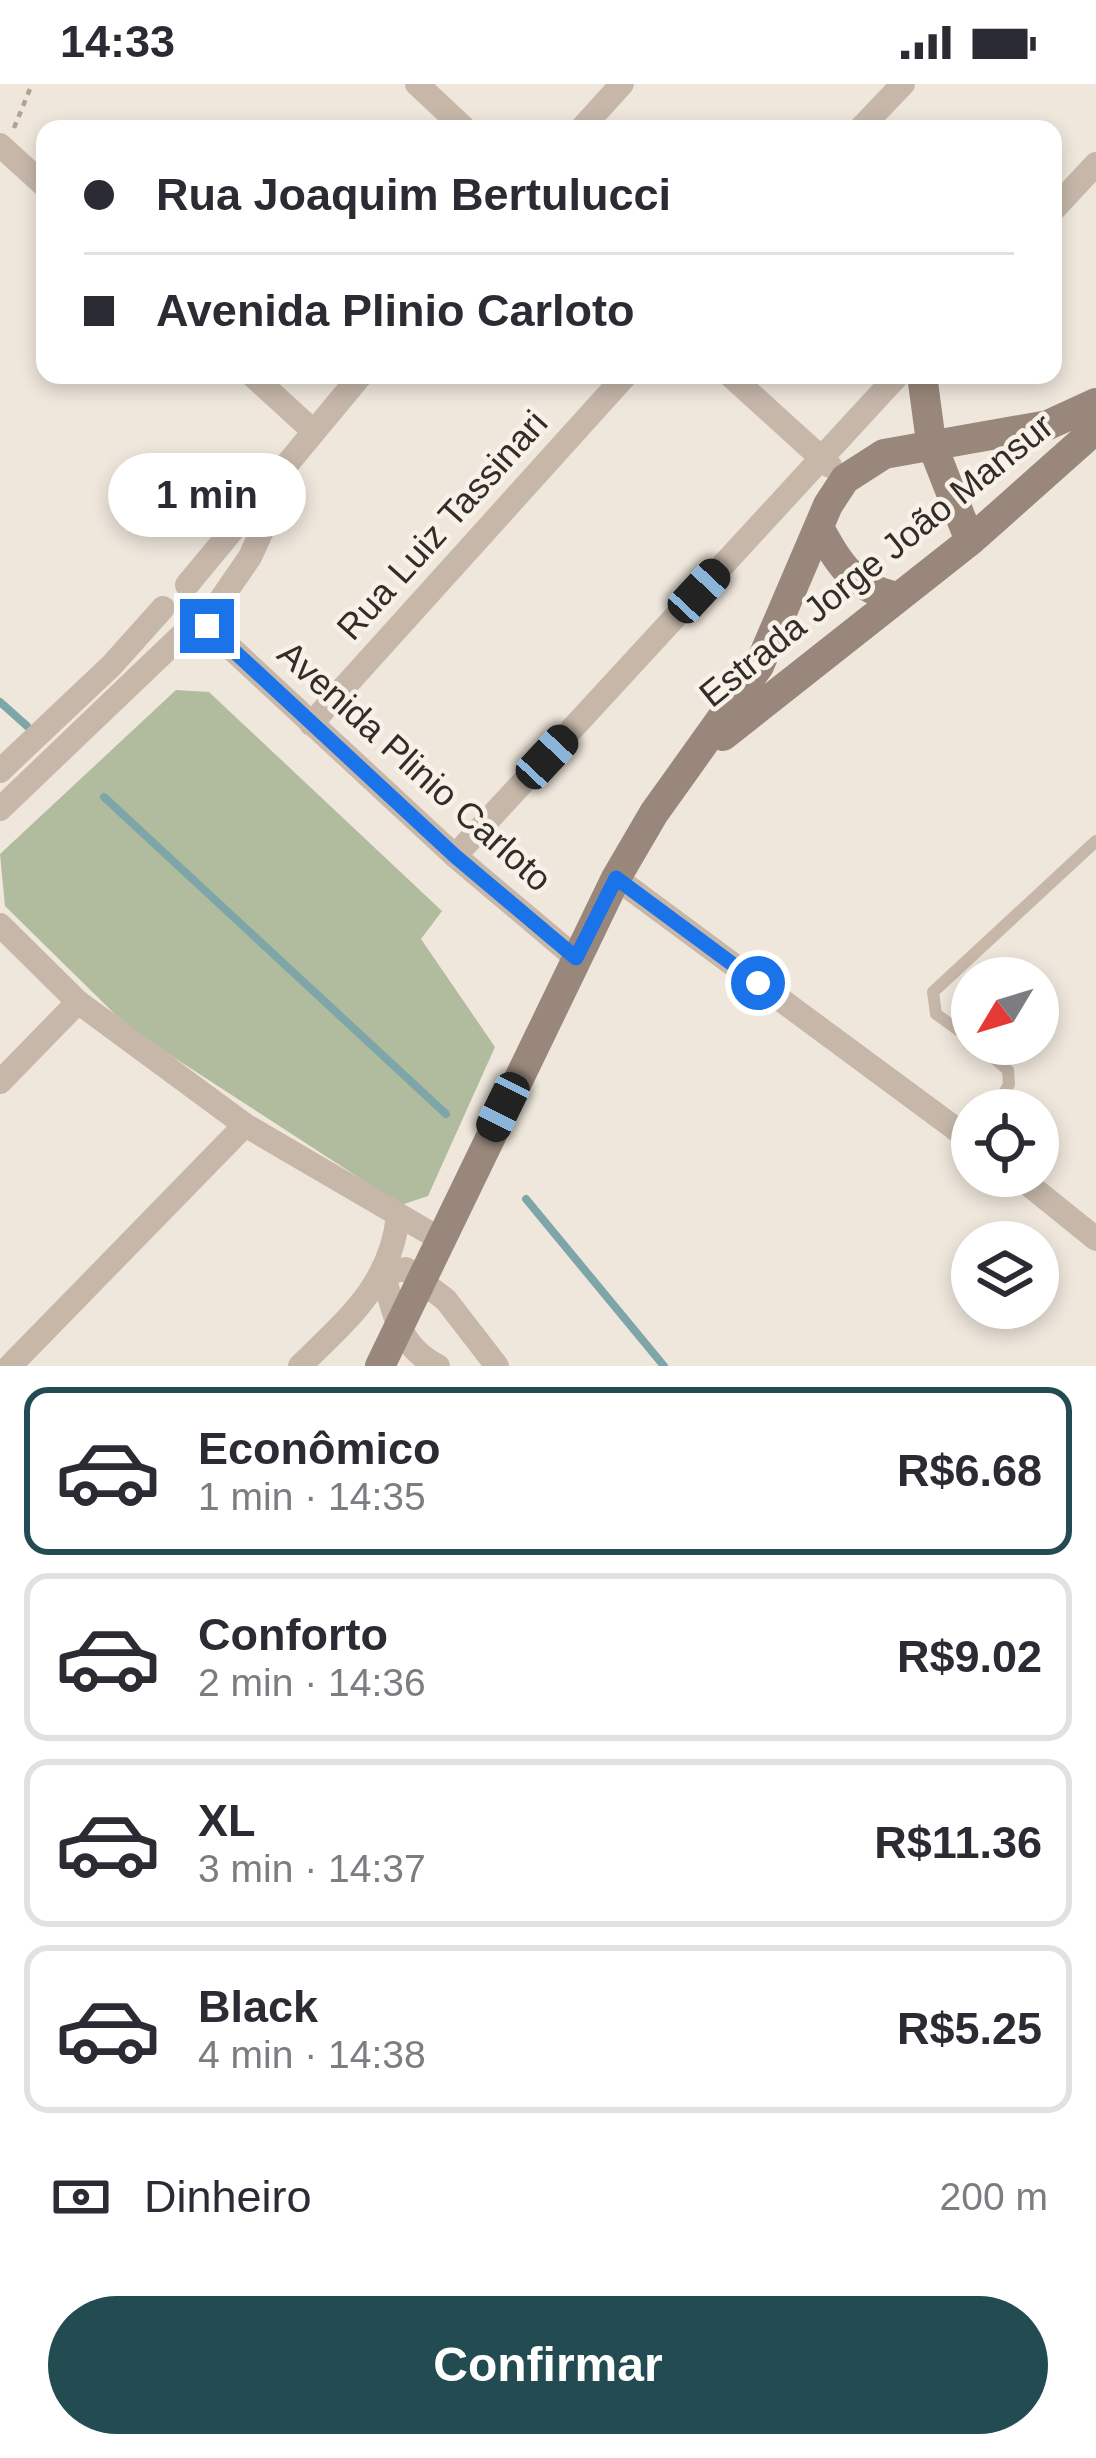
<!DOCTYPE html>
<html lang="pt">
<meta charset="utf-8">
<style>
:root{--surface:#fff;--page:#f2f2f3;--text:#2b2b33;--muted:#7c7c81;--line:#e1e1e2;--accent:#224c51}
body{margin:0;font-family:Arial,sans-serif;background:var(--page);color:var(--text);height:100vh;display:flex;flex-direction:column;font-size:45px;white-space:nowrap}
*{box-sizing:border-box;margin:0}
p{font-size:39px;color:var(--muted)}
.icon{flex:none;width:66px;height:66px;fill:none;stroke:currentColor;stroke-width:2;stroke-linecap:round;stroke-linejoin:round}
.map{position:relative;height:1282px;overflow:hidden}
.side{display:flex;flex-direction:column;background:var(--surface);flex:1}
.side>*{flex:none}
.top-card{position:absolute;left:36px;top:36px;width:1026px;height:264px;border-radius:24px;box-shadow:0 6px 18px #0003;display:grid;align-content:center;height:264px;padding:0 48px;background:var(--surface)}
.needle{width:78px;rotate:232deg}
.tools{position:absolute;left:951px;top:873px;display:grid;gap:24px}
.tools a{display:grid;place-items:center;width:108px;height:108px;border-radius:50%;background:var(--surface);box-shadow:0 6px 18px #0003;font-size:60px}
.end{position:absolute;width:54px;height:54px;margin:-27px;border:15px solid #1a73e8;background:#fff;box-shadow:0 0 0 6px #fff}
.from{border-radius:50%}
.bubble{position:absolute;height:84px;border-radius:42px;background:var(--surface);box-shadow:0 6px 18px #0003;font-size:39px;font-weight:800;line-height:84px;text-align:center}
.car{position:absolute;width:36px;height:72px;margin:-36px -18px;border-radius:15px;box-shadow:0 0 9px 3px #0007;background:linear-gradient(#222 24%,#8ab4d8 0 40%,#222 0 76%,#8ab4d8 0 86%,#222 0)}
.top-card b{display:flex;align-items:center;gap:42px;height:114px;font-size:45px}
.top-card b+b{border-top:3px solid var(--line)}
.top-card i{width:30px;height:30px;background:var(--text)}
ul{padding:21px 0 0;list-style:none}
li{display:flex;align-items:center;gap:36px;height:168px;margin:0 24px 18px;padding:0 24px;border:6px solid var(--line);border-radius:24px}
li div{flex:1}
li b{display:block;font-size:45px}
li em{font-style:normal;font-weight:800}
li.selected{border-color:var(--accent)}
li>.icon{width:108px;height:108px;stroke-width:1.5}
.pay{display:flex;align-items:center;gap:30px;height:132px;padding:0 48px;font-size:45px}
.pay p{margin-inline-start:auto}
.cta{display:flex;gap:24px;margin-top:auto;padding:24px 48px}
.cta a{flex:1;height:138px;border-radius:72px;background:var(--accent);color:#fff;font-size:48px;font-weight:800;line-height:138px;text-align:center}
.status{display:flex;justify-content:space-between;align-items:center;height:84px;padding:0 60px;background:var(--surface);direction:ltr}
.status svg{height:33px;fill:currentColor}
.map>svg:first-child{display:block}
</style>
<div class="status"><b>14:33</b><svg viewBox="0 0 49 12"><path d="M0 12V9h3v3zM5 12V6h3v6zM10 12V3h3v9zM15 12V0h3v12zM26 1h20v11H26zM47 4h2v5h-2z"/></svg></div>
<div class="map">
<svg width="1096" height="1282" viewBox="0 0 1096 1282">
<rect width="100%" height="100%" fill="#efe7dc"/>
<path fill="#b1bc9e" d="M176,606L209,608L442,827L421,855L495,963L428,1112L401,1121L130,945L5,822L0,770Z"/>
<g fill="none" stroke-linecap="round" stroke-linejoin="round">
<path stroke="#7ea6a9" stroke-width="8" d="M0,618L27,642
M104,713L446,1030
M526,1115L664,1282"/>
<path stroke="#b1a294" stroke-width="4.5" stroke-dasharray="6 6" stroke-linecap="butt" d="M14,44L32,0"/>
<path stroke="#c6b7a9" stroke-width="12" d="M972,956L936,930L933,908L1096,757
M977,960L1008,986L1009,1000L995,1026"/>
<path stroke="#c6b7a9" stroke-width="24" d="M417,0L465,45
M581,45L622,0
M860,45L903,0
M0,61L45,102
M1053,126L1096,80
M252,291L312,346
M730,291L830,382
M187,501L361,291
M212,528L250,473L286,394
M207,542L455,772L576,874
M311,640L626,291
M0,687L112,581L163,524
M0,725L183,550
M455,772L898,291
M616,794L972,1057
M0,841L78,918L245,1041L440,1155
M0,998L78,918
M1018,1092L1096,1155
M384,1189L406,1185L446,1216L497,1282
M384,1189C392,1227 400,1264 438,1282
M10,1282L245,1041
M300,1282C347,1236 391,1200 398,1132"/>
<path stroke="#99877b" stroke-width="30" d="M922,291L931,358L970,457
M819,443C838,480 855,506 899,513
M723,652L970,457L1096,345
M380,1282L616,794L654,729L759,582L828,421L845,395L884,370L1048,341L1096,319"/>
</g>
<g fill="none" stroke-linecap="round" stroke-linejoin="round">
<path stroke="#1a73e8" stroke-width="15" d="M207,542L455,772L576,874L616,794L758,899"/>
</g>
<g text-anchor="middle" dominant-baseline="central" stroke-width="9" stroke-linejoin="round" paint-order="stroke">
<g font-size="36" fill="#342c28" stroke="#f7f1e8">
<text transform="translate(442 441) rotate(-48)">Rua Luiz Tassinari</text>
<text transform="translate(876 476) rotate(-39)">Estrada Jorge João Mansur</text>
<text transform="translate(415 682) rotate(42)">Avenida Plinio Carloto</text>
</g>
</g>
</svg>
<div class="tools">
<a><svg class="needle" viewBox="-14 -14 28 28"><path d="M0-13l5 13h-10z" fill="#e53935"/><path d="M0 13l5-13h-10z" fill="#7c7c81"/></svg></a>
<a><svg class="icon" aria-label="locate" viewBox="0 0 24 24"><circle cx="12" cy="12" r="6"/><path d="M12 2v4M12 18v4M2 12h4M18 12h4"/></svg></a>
<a><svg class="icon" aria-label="layers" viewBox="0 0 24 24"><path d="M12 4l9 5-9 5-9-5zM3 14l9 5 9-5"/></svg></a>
</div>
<i class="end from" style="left:758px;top:899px"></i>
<i class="end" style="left:207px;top:542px"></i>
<div class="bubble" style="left:108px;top:369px;width:198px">1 min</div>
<i class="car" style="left:699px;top:507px;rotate:43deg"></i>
<i class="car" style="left:547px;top:673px;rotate:43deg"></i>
<i class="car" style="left:503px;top:1023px;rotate:206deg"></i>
<div class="top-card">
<b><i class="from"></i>Rua Joaquim Bertulucci</b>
<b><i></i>Avenida Plinio Carloto</b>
</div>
</div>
<section class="side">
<ul>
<li class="selected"><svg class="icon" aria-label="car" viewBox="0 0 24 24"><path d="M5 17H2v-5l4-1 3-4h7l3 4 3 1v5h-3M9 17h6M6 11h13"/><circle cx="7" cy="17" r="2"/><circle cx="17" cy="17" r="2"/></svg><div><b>Econômico</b><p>1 min · 14:35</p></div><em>R$6.68</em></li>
<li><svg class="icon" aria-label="car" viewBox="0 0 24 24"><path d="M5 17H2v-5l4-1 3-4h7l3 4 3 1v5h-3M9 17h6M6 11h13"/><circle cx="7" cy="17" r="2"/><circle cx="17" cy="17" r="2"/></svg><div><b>Conforto</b><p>2 min · 14:36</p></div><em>R$9.02</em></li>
<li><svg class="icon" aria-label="car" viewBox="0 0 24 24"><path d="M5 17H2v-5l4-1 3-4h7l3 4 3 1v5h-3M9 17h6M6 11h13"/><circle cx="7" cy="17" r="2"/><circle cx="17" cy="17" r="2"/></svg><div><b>XL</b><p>3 min · 14:37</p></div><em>R$11.36</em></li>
<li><svg class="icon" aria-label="car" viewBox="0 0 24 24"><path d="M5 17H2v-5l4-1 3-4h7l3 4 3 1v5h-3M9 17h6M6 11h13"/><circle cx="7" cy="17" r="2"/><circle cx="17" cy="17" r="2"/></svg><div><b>Black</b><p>4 min · 14:38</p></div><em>R$5.25</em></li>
</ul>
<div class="pay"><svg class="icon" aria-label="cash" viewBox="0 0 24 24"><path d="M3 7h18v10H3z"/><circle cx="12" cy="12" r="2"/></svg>Dinheiro<p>200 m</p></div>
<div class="cta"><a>Confirmar</a></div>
</section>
